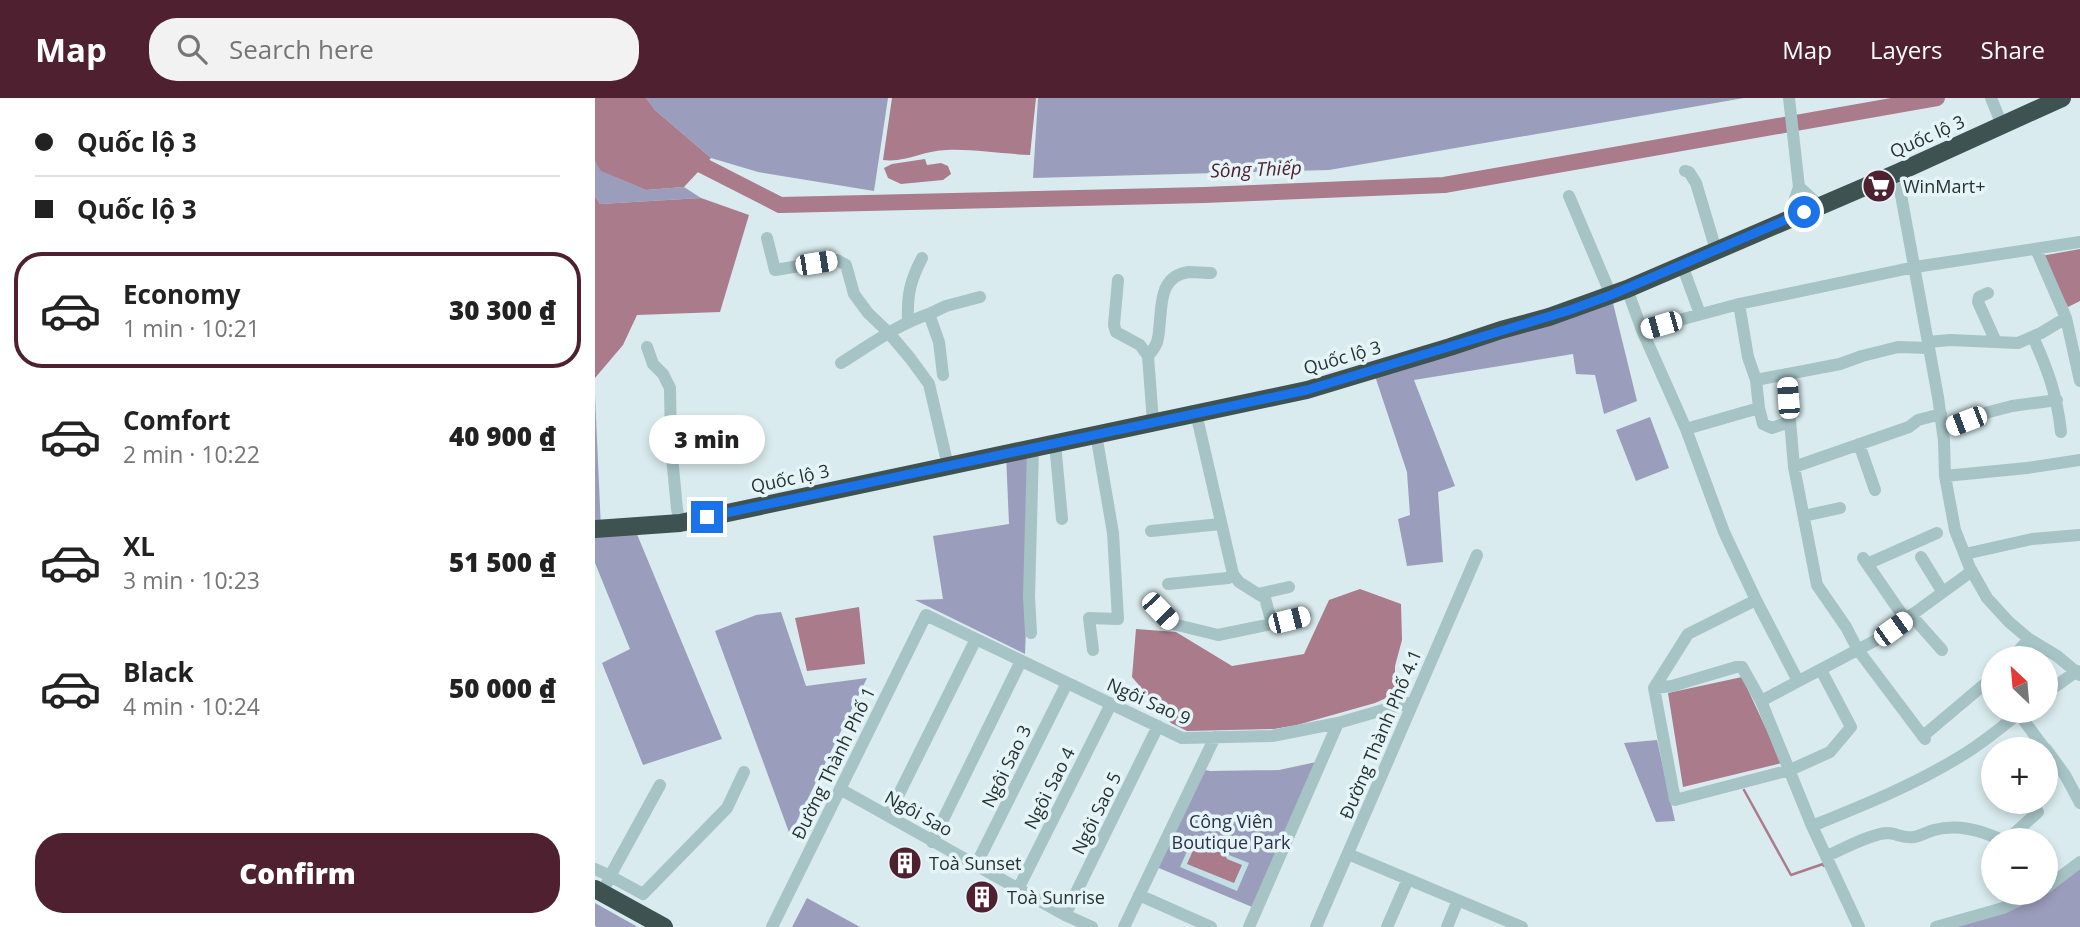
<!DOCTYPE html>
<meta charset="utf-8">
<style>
:root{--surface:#fff;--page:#f2f2f2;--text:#222;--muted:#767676;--line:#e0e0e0;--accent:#4f202f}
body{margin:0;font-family:"Open Sans",sans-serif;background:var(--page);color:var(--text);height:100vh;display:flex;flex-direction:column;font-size:26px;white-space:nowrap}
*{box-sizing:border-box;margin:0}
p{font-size:23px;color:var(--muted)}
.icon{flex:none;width:38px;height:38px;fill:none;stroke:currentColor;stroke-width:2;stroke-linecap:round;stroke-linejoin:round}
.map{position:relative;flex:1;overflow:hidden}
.side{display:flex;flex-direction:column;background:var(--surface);width:595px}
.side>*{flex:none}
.hud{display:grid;align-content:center;height:154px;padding:0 35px;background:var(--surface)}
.needle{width:46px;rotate:334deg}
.controls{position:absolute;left:1386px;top:548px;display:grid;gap:14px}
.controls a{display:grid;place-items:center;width:77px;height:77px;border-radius:50%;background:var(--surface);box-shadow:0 4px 10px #0003;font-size:35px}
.end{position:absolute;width:32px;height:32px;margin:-16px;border:9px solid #1a73e8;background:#fff;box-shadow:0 0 0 4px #fff}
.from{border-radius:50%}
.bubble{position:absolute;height:49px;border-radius:24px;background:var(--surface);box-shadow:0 4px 10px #0003;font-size:23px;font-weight:800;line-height:49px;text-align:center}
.car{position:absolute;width:21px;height:42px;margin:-21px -10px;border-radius:9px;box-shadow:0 0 5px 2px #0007;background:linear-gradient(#fff 24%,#345 0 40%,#fff 0 76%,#345 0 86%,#fff 0)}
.hud b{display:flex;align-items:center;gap:24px;height:66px;font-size:26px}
.hud b+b{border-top:2px solid var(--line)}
.hud i{width:18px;height:18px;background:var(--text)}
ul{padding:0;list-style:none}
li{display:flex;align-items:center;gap:21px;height:116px;margin:0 14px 10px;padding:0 21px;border:4px solid transparent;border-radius:28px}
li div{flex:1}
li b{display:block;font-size:26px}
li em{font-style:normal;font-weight:800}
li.selected{border-color:var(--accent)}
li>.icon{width:63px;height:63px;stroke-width:1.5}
.action{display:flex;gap:14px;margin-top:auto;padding:14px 35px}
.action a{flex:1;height:80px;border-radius:28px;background:var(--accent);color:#fff;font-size:28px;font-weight:800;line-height:80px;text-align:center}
header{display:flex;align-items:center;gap:42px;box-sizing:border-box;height:98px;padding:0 35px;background:var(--accent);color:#fff}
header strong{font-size:33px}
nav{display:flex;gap:38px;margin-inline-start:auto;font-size:24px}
.search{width:490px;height:63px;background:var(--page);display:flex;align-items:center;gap:18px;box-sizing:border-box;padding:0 24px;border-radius:28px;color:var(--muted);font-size:26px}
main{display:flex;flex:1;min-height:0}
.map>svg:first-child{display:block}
</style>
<header>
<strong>Map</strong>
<div class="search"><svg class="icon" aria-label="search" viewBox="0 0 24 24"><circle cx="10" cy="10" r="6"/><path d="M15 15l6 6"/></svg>Search here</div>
<nav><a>Map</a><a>Layers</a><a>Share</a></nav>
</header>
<main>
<section class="side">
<div class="hud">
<b><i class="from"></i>Quốc lộ 3</b>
<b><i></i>Quốc lộ 3</b>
</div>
<ul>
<li class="selected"><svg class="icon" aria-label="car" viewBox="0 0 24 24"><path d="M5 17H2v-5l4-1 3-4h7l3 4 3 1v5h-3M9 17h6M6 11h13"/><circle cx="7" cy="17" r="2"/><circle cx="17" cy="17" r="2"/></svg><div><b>Economy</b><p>1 min · 10:21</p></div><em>30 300 ₫</em></li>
<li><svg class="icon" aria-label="car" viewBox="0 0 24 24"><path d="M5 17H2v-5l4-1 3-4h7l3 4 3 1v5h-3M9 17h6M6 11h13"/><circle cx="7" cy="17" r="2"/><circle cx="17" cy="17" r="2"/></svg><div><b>Comfort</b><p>2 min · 10:22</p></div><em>40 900 ₫</em></li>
<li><svg class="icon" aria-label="car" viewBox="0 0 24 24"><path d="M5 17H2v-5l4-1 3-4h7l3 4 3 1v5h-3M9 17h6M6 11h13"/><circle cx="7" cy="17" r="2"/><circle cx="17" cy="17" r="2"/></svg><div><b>XL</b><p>3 min · 10:23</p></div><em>51 500 ₫</em></li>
<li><svg class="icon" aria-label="car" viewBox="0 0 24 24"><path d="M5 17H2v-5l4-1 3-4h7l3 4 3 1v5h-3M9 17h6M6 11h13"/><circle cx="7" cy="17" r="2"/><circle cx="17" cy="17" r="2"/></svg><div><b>Black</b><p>4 min · 10:24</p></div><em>50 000 ₫</em></li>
</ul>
<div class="action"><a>Confirm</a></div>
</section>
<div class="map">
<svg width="1485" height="829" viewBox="0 0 1485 829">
<rect width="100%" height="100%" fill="#d9ebee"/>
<path fill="#9b9dbc" d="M51,0H293L279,93L163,74L116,60L60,12Z
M443,0H1149L734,72L438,80Z
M0,63L7,73L51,92L89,89L106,100L5,106L0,98Z
M1016,197L1042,303L1009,316L1000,277L981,276L978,256L819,282L860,388L843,394L848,464L812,468L803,421L815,417L812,374L778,272Z
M0,297L6,431L39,429L127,641L48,667L7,565L35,551L0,465Z
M1055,319L1074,370L1041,383L1021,332Z
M438,351L430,556L320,502L348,501L338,438L414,426L411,356Z
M186,514L211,588L272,580L195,737L120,533L161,517Z
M1062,642L1080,723L1061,724L1029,645Z
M726,663L662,811L559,768L606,671L615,673L684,672Z
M1485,761V829H1341L1441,795L1451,794Z
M212,800L265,829H197Z
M0,805L41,828L42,829H2L0,828Z"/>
<path fill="#c1dfe5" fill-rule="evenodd" d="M597,742L618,751L627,748L633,753L634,757L654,765L642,793L585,769ZM601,748L618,755L622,753L631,761L593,766Z"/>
<path fill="#a97b8b" d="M0,0H51L60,12L116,60L89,89L51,92L6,73L0,63Z
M297,0H441L435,57C408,56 379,51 352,52C329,52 311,65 288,62Z
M330,61L332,67L346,65L353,68L356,76L348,82L306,86L293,80L289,70L297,66Z
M0,98L5,106L106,100L154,117L125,214L42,217L28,247L0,280Z
M1485,151V203L1473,209L1446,158Z
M765,491L806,506L807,542L800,568V596L780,605L702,627L679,631L592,633L576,625L537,579L541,531L581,534L637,568L709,556L734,502Z
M264,509L270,566L212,573L200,520Z
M1147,579L1187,665L1088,689L1073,595Z
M600,748L618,755L625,753L629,754L632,761L647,767L639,785L592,766Z"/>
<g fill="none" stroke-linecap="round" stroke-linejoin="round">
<path stroke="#a97b8b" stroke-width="2.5" d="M1149,692L1196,777L1228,766L1229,768"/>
<path stroke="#a97b8b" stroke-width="16" d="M89,58L185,107L609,97L849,87L1342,0"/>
<path stroke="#a6c3c5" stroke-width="12" d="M1396,0L1407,27
M1090,73L1094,74L1101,85L1121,152
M1302,75L1343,299L1349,343L1350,378L1360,432L1375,470L1392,500L1414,524L1434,541L1462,558L1485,577
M1204,89L1225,108
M974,98L1016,197
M1193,121L1204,89L1194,0
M172,140L180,172L242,162L251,167L259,196L273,215L293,234L315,260L334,286L353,368
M1441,151L1471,220L1485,283
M1087,167L1105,216
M523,182L519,227L521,234L545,247L553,258L558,324
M1032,191L1047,232L1091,331L1129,434L1161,502L1203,583
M1393,195L1384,199L1383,204L1401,244
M1144,206L1153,259L1161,282L1164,310L1168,326L1177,330L1194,324
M334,216L351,208L385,199
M313,223C312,197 315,183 327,160
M1047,232L1144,206L1320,169L1485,144
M1438,239C1453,272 1462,297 1466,334
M1333,244L1355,242L1423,245L1446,235L1471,220
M52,249L58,266L68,276L75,290L76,348L82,411L85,425
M553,258C557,253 560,250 562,244C569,221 558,178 594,174C601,174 609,175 616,175
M246,265C275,247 301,227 334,216L344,244L348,277
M1191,276L1199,369L1222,487L1251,529L1263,552L1330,641
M1161,282L1245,266L1267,258L1303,249L1334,250
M601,315L638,476L644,484L663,496L694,489
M1091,331L1164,310
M1348,331L1394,314L1417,308L1462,302
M460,345L467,421
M1264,346L1280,392
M1199,369L1314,329L1323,322L1346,316
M1350,378L1432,370L1485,362
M1209,418L1245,410
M556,433L626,426
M1370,456L1437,441L1484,437
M1326,459L1347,493
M1268,460L1310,521
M1272,466L1342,435
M573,486L633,480L638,476
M1161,502L1093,536L1059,590L1080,702L1195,672L1235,654L1256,629L1226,572
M565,513L578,526L623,537L677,526L670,500L663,496
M1316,517L1347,552
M677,526L710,518
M436,535L434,499L438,351
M498,552L494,520L523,521L518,435L501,336
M1417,560L1434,541
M1059,590L1077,588L1141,569H1147L1166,603L1285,540L1377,473
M1451,595L1482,573
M1166,603L1217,728L1264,829
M1421,612L1450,651
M1328,638L1398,579
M1451,651L1470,677L1485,705
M65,687L15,778L48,796L132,710L149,674
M245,691L470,817L497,829
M293,718L381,541
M1217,728C1269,707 1319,687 1366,658C1388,645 1408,628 1428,612
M1412,742L1443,714L1436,704
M337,744L426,563
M753,756L927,829
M1232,758C1248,751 1275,736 1292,735C1301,735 1309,741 1319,739C1325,738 1332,734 1339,732C1363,726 1385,732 1407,742
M381,767L472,585
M0,771L15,778L12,785
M1451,788L1452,789L1485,764
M423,791L516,606
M544,797L616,829
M470,817L563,628
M177,829L331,517L587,640L677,638L743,625L819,603
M529,829L620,639
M654,829L743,625
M721,829L882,457
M792,829L813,781
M852,829L863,802
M1341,829L1408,810L1441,794"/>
<path stroke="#3e5251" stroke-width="18" d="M0,431L85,425L712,292L855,249L906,232L954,219L1032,191L1302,75L1467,0
M0,791L69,829"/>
</g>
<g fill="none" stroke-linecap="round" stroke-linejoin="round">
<path stroke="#1a73e8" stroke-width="9" d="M112,419L712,292L975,212L1016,197L1209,114"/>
</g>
<defs>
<symbol id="supermarket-disc" viewBox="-11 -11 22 22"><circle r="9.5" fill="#4f202f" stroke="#e5f4f7"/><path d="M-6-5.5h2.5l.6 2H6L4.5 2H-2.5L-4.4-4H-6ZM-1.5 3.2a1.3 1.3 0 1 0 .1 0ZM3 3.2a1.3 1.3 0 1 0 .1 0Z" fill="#fff"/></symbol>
<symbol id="building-disc" viewBox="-11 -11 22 22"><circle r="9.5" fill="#4f202f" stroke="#e5f4f7"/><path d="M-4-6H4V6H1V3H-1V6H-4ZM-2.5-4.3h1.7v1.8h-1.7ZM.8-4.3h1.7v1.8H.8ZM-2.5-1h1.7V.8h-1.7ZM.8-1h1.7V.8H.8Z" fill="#fff"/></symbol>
</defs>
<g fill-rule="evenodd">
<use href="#supermarket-disc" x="1265" y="69" width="38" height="38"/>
<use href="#building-disc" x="291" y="746" width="38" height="38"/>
<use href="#building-disc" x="368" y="780" width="38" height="38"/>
</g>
<g text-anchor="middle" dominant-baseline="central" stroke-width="7" stroke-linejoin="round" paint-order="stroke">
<g font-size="18" fill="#263231" stroke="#e5f4f7">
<text transform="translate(1332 38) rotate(-24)">Quốc lộ 3</text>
<text transform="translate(747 259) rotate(-16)">Quốc lộ 3</text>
<text transform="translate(195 380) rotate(-12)">Quốc lộ 3</text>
<text transform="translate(554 603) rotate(24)">Ngôi Sao 9</text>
<text transform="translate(785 636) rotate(-67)">Đường Thành Phố 4.1</text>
<text transform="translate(238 665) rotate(-64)">Đường Thành Phố 1</text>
<text transform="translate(411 668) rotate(-64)">Ngôi Sao 3</text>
<text transform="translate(454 690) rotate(-63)">Ngôi Sao 4</text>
<text transform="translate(324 715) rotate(29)">Ngôi Sao</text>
<text transform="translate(501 715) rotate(-64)">Ngôi Sao 5</text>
</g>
<g font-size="18" fill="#263231" stroke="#e5f4f7" text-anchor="start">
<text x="1308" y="88">WinMart+</text>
<text x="334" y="765">Toà Sunset</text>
<text x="412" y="799">Toà Sunrise</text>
</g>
<g font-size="18" fill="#2d2d4e" stroke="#e5f4f7">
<text x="636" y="723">Công Viên<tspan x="636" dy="21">Boutique Park</tspan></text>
</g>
<g font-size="19" font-style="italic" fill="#4f202f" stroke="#e5f4f7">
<text transform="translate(661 71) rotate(-2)">Sông Thiếp</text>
</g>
</g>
</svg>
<div class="controls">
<a><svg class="needle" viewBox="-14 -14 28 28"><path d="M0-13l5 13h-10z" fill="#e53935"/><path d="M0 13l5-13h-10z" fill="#767676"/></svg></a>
<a>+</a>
<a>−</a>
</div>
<i class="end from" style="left:1209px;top:114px"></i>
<i class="end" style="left:112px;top:419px"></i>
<div class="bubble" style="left:54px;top:317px;width:116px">3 min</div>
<i class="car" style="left:221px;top:165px;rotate:81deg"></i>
<i class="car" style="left:1066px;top:227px;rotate:254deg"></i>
<i class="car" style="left:1193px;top:300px;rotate:356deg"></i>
<i class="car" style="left:1371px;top:323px;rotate:249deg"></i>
<i class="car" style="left:565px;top:513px;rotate:136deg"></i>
<i class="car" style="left:694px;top:522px;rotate:76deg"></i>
<i class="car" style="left:1298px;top:531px;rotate:54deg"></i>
</div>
</main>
